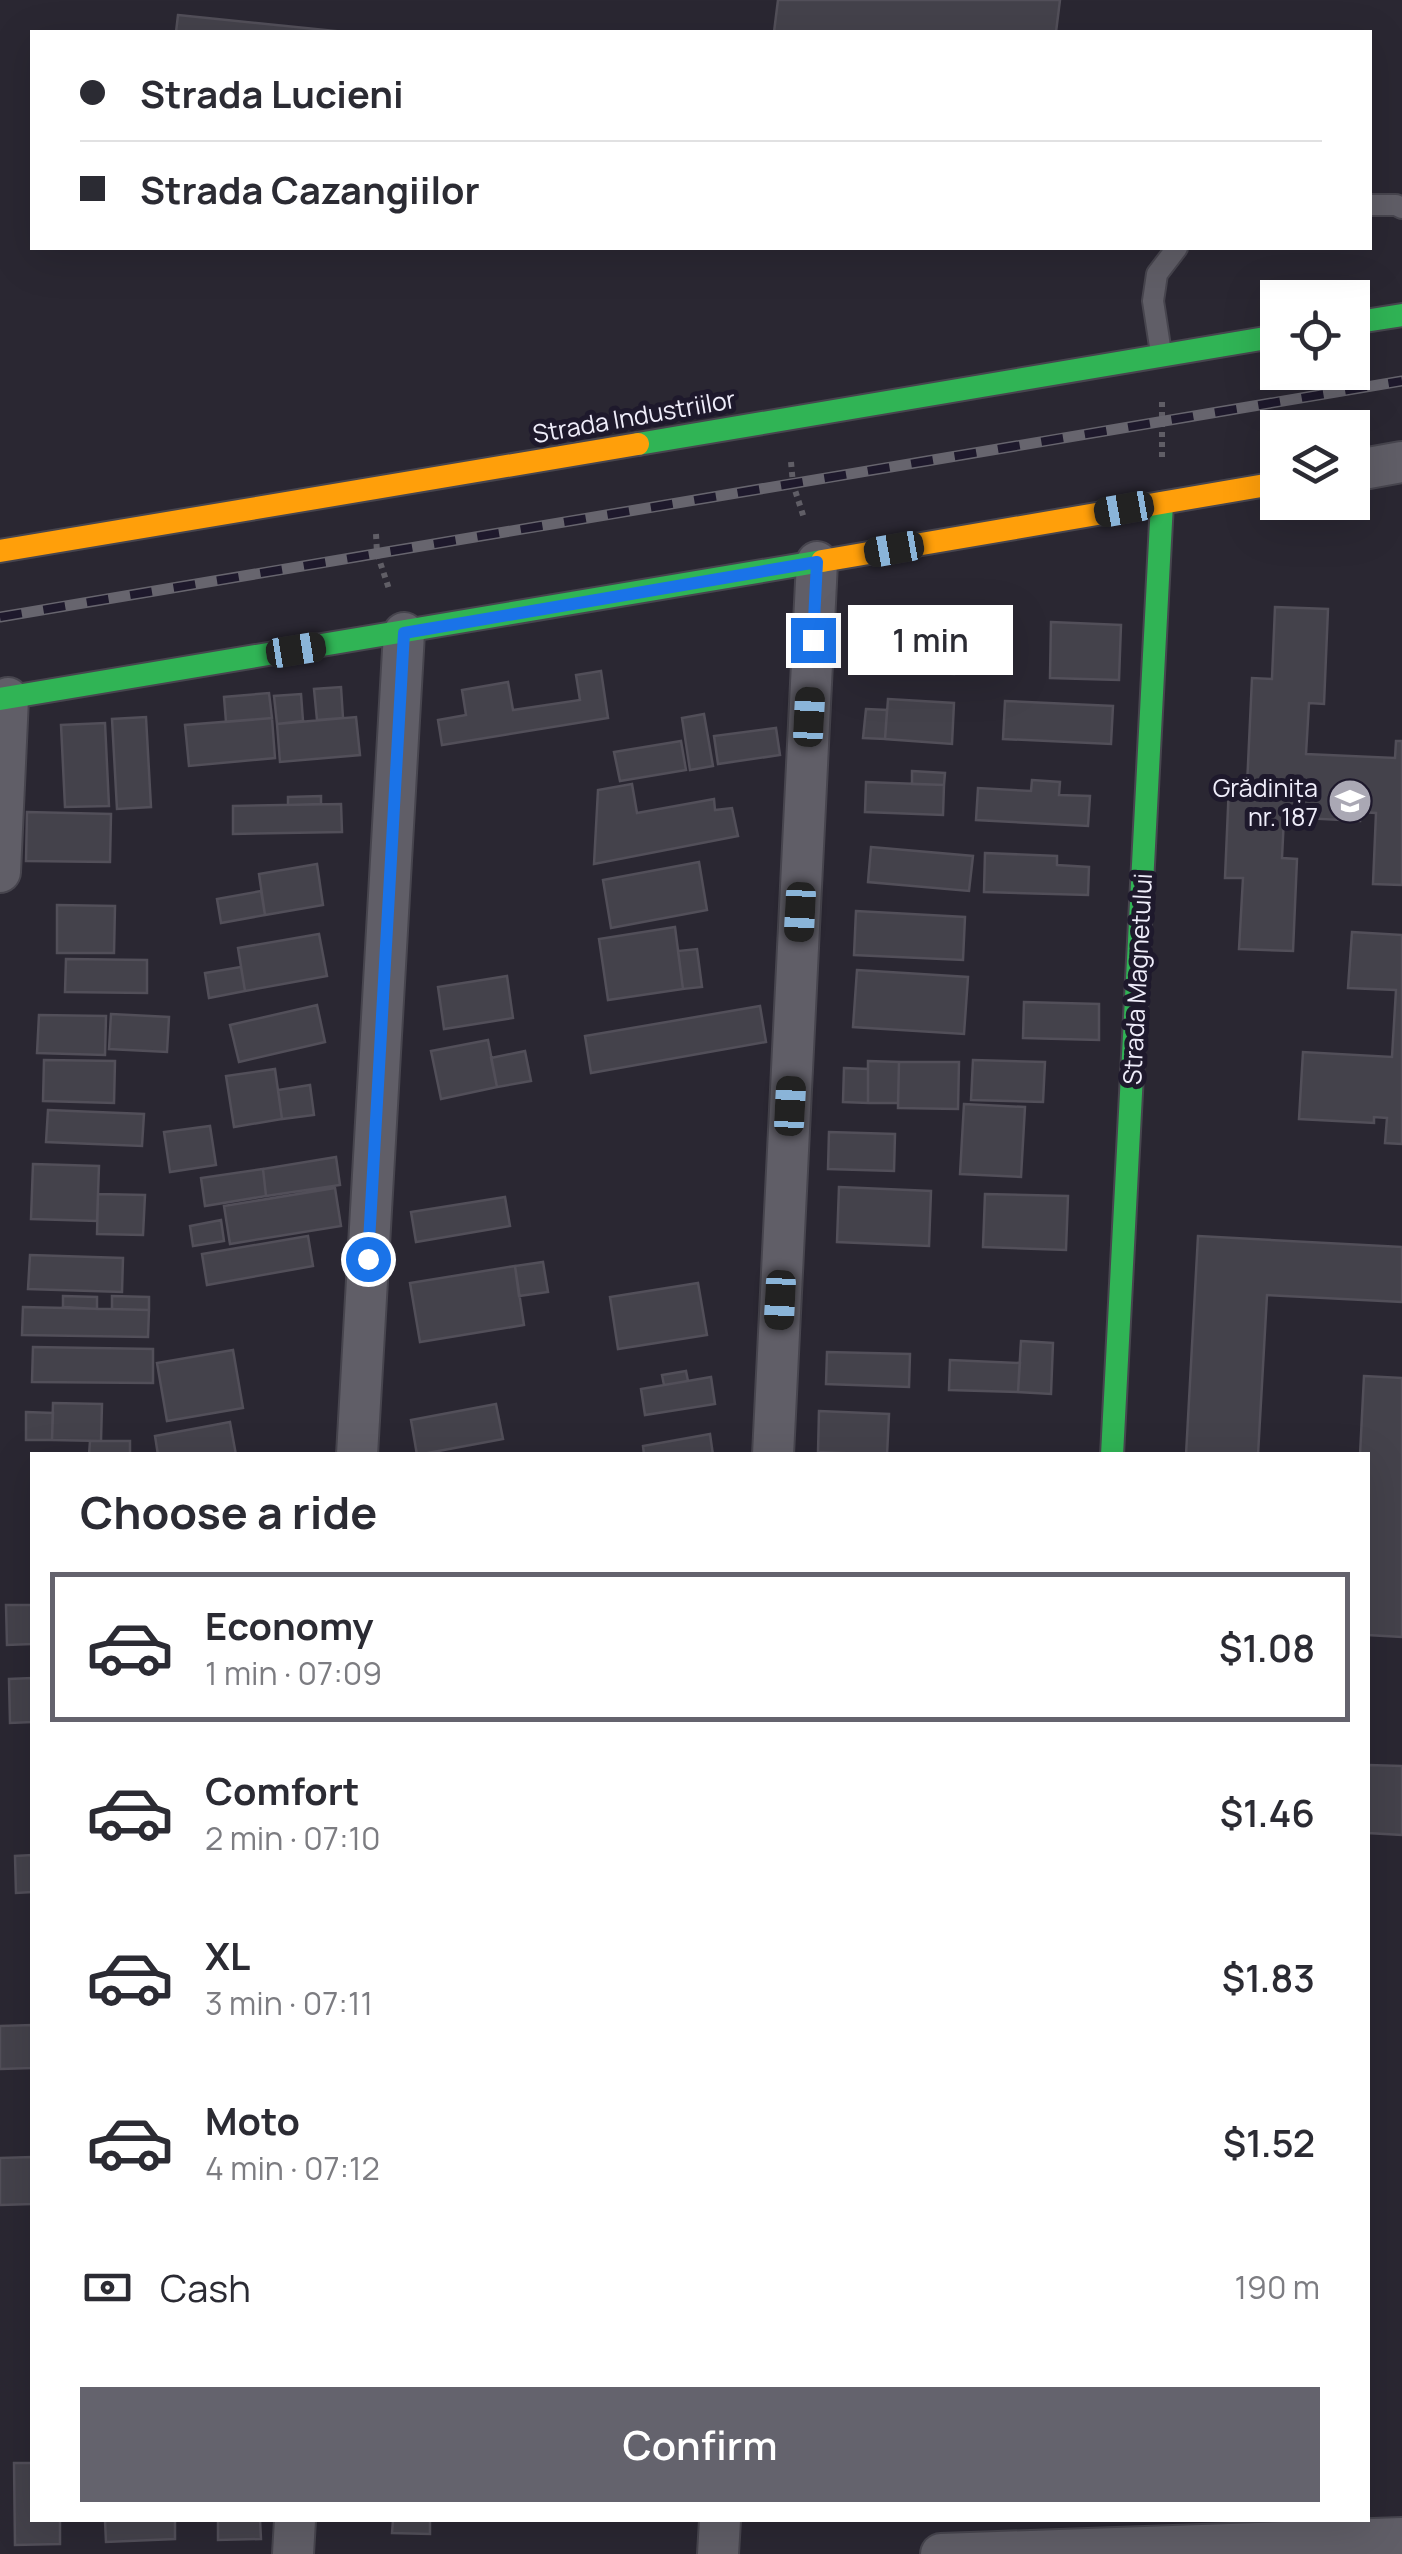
<!DOCTYPE html>
<meta charset="utf-8">
<style>
:root{--surface:#fff;--page:#f2f2f3;--text:#2b2b33;--muted:#7c7c81;--line:#e1e1e2;--accent:#64636d}
body{margin:0;font-family:Manrope,sans-serif;background:var(--page);color:var(--text);height:100vh;display:flex;flex-direction:column;font-size:38px;white-space:nowrap}
*{box-sizing:border-box;margin:0}
p{font-size:32px;color:var(--muted)}
.icon{flex:none;width:55px;height:55px;fill:none;stroke:currentColor;stroke-width:2;stroke-linecap:round;stroke-linejoin:round}
.map{position:relative;flex:1;overflow:hidden}
.drawer{position:absolute;left:30px;top:1452px;width:1340px;height:1070px;display:flex;flex-direction:column;background:var(--surface);border-radius:0px;box-shadow:0 10px 40px #0002}
.drawer>*{flex:none}
.top-card{position:absolute;left:30px;top:30px;width:1342px;height:220px;border-radius:0px;box-shadow:0 10px 40px #0002;display:grid;align-content:center;height:220px;padding:0 50px;background:var(--surface)}
.buttons{position:absolute;left:1260px;top:280px;display:grid;gap:20px}
.buttons a{display:grid;place-items:center;width:110px;height:110px;border-radius:0px;background:var(--surface);box-shadow:0 10px 40px #0002;font-size:50px}
.end{position:absolute;width:45px;height:45px;margin:-22px;border:12px solid #1a73e8;background:#fff;box-shadow:0 0 0 5px #fff}
.from{border-radius:50%}
.bubble{position:absolute;height:70px;border-radius:0px;background:var(--surface);box-shadow:0 10px 40px #0002;font-size:32px;font-weight:600;line-height:70px;text-align:center}
.car{position:absolute;width:30px;height:60px;margin:-30px -15px;border-radius:12px;box-shadow:0 0 8px 2px #0007;background:linear-gradient(#222 24%,#8ab4d8 0 40%,#222 0 76%,#8ab4d8 0 86%,#222 0)}
.top-card b{display:flex;align-items:center;gap:35px;height:95px;font-size:38px}
.top-card b+b{border-top:2px solid var(--line)}
.top-card i{width:25px;height:25px;background:var(--text)}
ul{padding:0;list-style:none}
li{display:flex;align-items:center;gap:30px;height:150px;margin:0 20px 15px;padding:0 30px;border:5px solid transparent;border-radius:0px}
li div{flex:1}
li b{display:block;font-size:38px}
li em{font-style:normal;font-weight:600}
li.current{border-color:var(--accent)}
li>.icon{width:90px;height:90px;stroke-width:1.5}
h2{padding:0 50px;font-size:45px;line-height:120px}
.pay{display:flex;align-items:center;gap:25px;height:110px;padding:0 50px;font-size:38px}
.pay p{margin-inline-start:auto}
.button{display:flex;gap:20px;margin-top:auto;padding:20px 50px}
.button a{flex:1;height:115px;border-radius:0px;background:var(--accent);color:#fff;font-size:40px;font-weight:600;line-height:115px;text-align:center}
.map>svg:first-child{display:block}
</style>
<div class="map">
<svg width="1402" height="2554" viewBox="0 0 1402 2554">
<rect width="100%" height="100%" fill="#2a2732"/>
<path fill="#44424b" stroke="#524f59" stroke-width="2.5" d="M778,0H1060L1056,32H774Z
M178,15L345,32H176Z
M1275,607L1328,609L1324,704L1309,703L1306,754L1395,758L1396,741H1402V885L1373,884L1376,813L1360,812V821L1284,817L1282,858L1297,859L1293,951L1239,949L1243,878H1225L1229,785L1247,786L1252,678L1272,679Z
M1051,622L1121,625L1119,680L1050,678Z
M888,629L956,633L954,674L885,670Z
M869,643L887,644L885,670L868,669Z
M601,671L608,718L442,745L438,720L466,715L462,690L508,682L513,710L580,700L576,675Z
M341,687L343,718L317,720L314,689Z
M269,693L272,718L226,722L224,697Z
M301,694L303,721L277,724L274,696Z
M888,699L954,703L952,744L885,739Z
M1005,701L1113,706L1111,744L1003,739Z
M866,709L887,710L885,739L863,738Z
M704,714L713,766L690,770L682,718Z
M146,717L151,807L117,809L112,719Z
M356,717L360,755L280,762L277,724Z
M272,718L275,758L189,766L185,725Z
M105,723L109,806L65,807L61,725Z
M776,728L780,755L718,764L714,736Z
M681,741L686,770L620,781L614,752Z
M912,771L945,773L944,785L912,784Z
M1032,780L1060,782L1059,795L1090,796L1088,826L976,820L978,788L1031,791Z
M866,782L944,785L943,815L865,812Z
M632,784L637,813L714,799L715,810L732,808L738,836L594,864L598,790Z
M321,796V804L288,805V797Z
M341,804L342,832L233,834V806Z
M27,812L111,814L110,862L26,861Z
M871,847L973,856L969,891L868,882Z
M985,853L1057,856V865L1089,867L1088,895L984,892Z
M699,862L707,910L611,928L603,880Z
M317,864L323,905L265,915L259,874Z
M261,891L265,915L221,923L217,899Z
M57,905L115,906L114,953H57Z
M856,911L965,917L963,960L854,955Z
M675,927L683,989L608,1000L599,939Z
M1352,932L1402,935V1144L1385,1143L1387,1118L1374,1117V1123L1299,1119L1303,1052L1392,1057L1396,990L1348,988Z
M319,934L327,976L245,991L238,948Z
M697,949L702,987L683,989L678,951Z
M66,959L147,960V993L65,992Z
M241,967L245,991L209,998L205,973Z
M857,970L968,977L964,1034L853,1027Z
M507,976L513,1018L444,1029L438,987Z
M1024,1002L1099,1004V1040L1023,1038Z
M317,1005L325,1042L239,1062L230,1025Z
M760,1006L766,1042L591,1073L585,1036Z
M111,1014L169,1017L167,1052L109,1049Z
M39,1015L106,1016L105,1055L37,1053Z
M488,1040L497,1087L441,1099L431,1051Z
M525,1051L531,1081L497,1087L491,1058Z
M44,1060L115,1061L114,1103L43,1101Z
M973,1060L1045,1062L1043,1102L971,1100Z
M868,1061L899,1062L898,1103H868Z
M899,1062H959L958,1109L898,1108Z
M844,1068L868,1069V1103L843,1102Z
M275,1069L282,1119L234,1127L226,1076Z
M310,1085L314,1115L282,1119L278,1090Z
M964,1104L1025,1107L1021,1177L960,1174Z
M48,1110L144,1114L142,1146L46,1142Z
M210,1126L216,1165L170,1172L164,1132Z
M829,1132L895,1134L894,1171L828,1169Z
M336,1157L340,1185L266,1196L263,1169Z
M33,1164L99,1166L97,1221L31,1219Z
M263,1169L266,1196L205,1206L201,1178Z
M839,1187L931,1191L929,1246L837,1242Z
M335,1188L341,1226L230,1244L224,1206Z
M98,1194L145,1195L143,1235L97,1234Z
M985,1194L1068,1196L1066,1250L983,1247Z
M505,1197L510,1226L416,1242L411,1212Z
M221,1220L224,1241L193,1246L190,1226Z
M308,1236L313,1266L207,1285L202,1254Z
M1198,1236L1402,1247V1302L1267,1295L1258,1455H1186Z
M30,1255L123,1258L122,1292L28,1289Z
M543,1262L548,1292L519,1296L515,1266Z
M515,1266L524,1325L420,1342L410,1283Z
M698,1283L707,1335L618,1349L610,1297Z
M63,1296L97,1297V1309L63,1307Z
M112,1296L149,1297V1310L112,1309Z
M23,1307L149,1310L148,1337L22,1335Z
M1021,1341L1053,1343L1051,1394L1018,1392Z
M33,1347L153,1349V1383L32,1382Z
M233,1350L243,1408L167,1421L157,1363Z
M827,1352L910,1354L909,1387L826,1384Z
M950,1360L1020,1363L1018,1392L949,1390Z
M686,1371L688,1381L664,1385L662,1375Z
M1364,1376L1402,1378V1637L1368,1635V1455H1360Z
M711,1377L715,1404L645,1415L641,1389Z
M53,1403L102,1404L101,1441L52,1440Z
M496,1404L503,1439L417,1455L411,1420Z
M819,1411L889,1414L887,1455L818,1452Z
M26,1412L53,1413L52,1440H26Z
M230,1422L236,1455H158L155,1436Z
M710,1434L713,1455H644L643,1446Z
M90,1441H130V1455H89Z
M6,1605H32V1644L7,1645Z
M32,1678V1722L10,1723L9,1679Z
M1368,1765L1402,1766V1835L1368,1833Z
M32,1855V1892L16,1893L15,1856Z
M32,2025V2068L0,2069V2026Z
M32,2157V2204L0,2205V2158Z
M14,2463H32V2520H60V2544L15,2545Z
M105,2520H175V2539L106,2542Z
M218,2520H260L261,2539L218,2540Z
M393,2520H430V2534L392,2533Z"/>
<g fill="none" stroke-linecap="round" stroke-linejoin="round">
<defs>
<path id="lane" d="M1370,205H1396L1402,208
M1161,353L1153,301L1157,274L1177,248"/>
<path id="street" d="M1352,471L1402,462
M0,872L8,698
M357,1455L404,633
M773,1455L817,562
M293,2554L295,2520
M718,2554L720,2520
M941,2554L1402,2538"/>
<path id="fast" d="M1352,323L1402,315
M638,444L1278,336
M0,699L822,561
M1112,1455L1162,503"/>
<path id="slow" d="M0,551L638,444
M822,561L1278,483"/>
</defs>
<use href="#lane" stroke="#47454e" stroke-width="24"/>
<use href="#street" stroke="#47454e" stroke-width="44"/>
<use href="#fast" stroke="#47454e" stroke-width="26"/>
<use href="#slow" stroke="#47454e" stroke-width="26"/>
<path stroke="#605e66" stroke-width="6" stroke-dasharray="5 5" stroke-linecap="butt" d="M1162,457V399
M791,462L793,484L804,518
M376,534L377,553L389,589"/>
<use href="#lane" stroke="#605e67" stroke-width="20"/>
<use href="#street" stroke="#605e67" stroke-width="40"/>
<use href="#fast" stroke="#30b455" stroke-width="22"/>
<use href="#slow" stroke="#ff9f0a" stroke-width="22"/>
<defs>
<path id="rail" d="M0,617L1402,381"/>
</defs>
<use href="#rail" stroke="#67656e" stroke-width="11"/>
<use href="#rail" stroke="#1e192c" stroke-width="8" stroke-dasharray="22" stroke-linecap="butt"/>
</g>
<g fill="none" stroke-linecap="round" stroke-linejoin="round">
<path stroke="#1a73e8" stroke-width="12" d="M368,1259L404,633L817,562L813,640"/>
</g>
<defs>
<symbol id="school-disc" viewBox="-11 -11 22 22"><circle r="9.5" fill="#aaa8b4" stroke="#1e192c"/><path d="M0-5L7-2L0 1L-7-2ZM-4 1L0 2.5L4 1V4Q0 6-4 4Z" fill="#fff"/></symbol>
</defs>
<g fill-rule="evenodd">
<use href="#school-disc" x="1325" y="776" width="50" height="50"/>
</g>
<g text-anchor="middle" dominant-baseline="central" stroke-width="10" stroke-linejoin="round" paint-order="stroke">
<g font-size="25" fill="#efedfa" stroke="#1e192c">
<text transform="translate(634 416) rotate(-10)">Strada Industriilor</text>
<text transform="translate(1137 979) rotate(-87)">Strada Magnetului</text>
</g>
<g font-size="25" fill="#efedfa" stroke="#1e192c" text-anchor="end">
<text x="1318" y="787">Grădinița<tspan x="1318" dy="29">nr. 187</tspan></text>
</g>
</g>
</svg>
<div class="buttons">
<a><svg class="icon" aria-label="locate" viewBox="0 0 24 24"><circle cx="12" cy="12" r="6"/><path d="M12 2v4M12 18v4M2 12h4M18 12h4"/></svg></a>
<a><svg class="icon" aria-label="layers" viewBox="0 0 24 24"><path d="M12 4l9 5-9 5-9-5zM3 14l9 5 9-5"/></svg></a>
</div>
<i class="end from" style="left:368px;top:1259px"></i>
<i class="end" style="left:813px;top:640px"></i>
<div class="bubble" style="left:848px;top:605px;width:165px">1 min</div>
<i class="car" style="left:1124px;top:509px;rotate:260deg"></i>
<i class="car" style="left:894px;top:549px;rotate:260deg"></i>
<i class="car" style="left:296px;top:650px;rotate:81deg"></i>
<i class="car" style="left:809px;top:717px;rotate:3deg"></i>
<i class="car" style="left:800px;top:912px;rotate:183deg"></i>
<i class="car" style="left:790px;top:1106px;rotate:3deg"></i>
<i class="car" style="left:780px;top:1300px;rotate:183deg"></i>
<div class="top-card">
<b><i class="from"></i>Strada Lucieni</b>
<b><i></i>Strada Cazangiilor</b>
</div>
<section class="drawer">
<h2>Choose a ride</h2>
<ul>
<li class="current"><svg class="icon" aria-label="car" viewBox="0 0 24 24"><path d="M5 17H2v-5l4-1 3-4h7l3 4 3 1v5h-3M9 17h6M6 11h13"/><circle cx="7" cy="17" r="2"/><circle cx="17" cy="17" r="2"/></svg><div><b>Economy</b><p>1 min · 07:09</p></div><em>$1.08</em></li>
<li><svg class="icon" aria-label="car" viewBox="0 0 24 24"><path d="M5 17H2v-5l4-1 3-4h7l3 4 3 1v5h-3M9 17h6M6 11h13"/><circle cx="7" cy="17" r="2"/><circle cx="17" cy="17" r="2"/></svg><div><b>Comfort</b><p>2 min · 07:10</p></div><em>$1.46</em></li>
<li><svg class="icon" aria-label="car" viewBox="0 0 24 24"><path d="M5 17H2v-5l4-1 3-4h7l3 4 3 1v5h-3M9 17h6M6 11h13"/><circle cx="7" cy="17" r="2"/><circle cx="17" cy="17" r="2"/></svg><div><b>XL</b><p>3 min · 07:11</p></div><em>$1.83</em></li>
<li><svg class="icon" aria-label="car" viewBox="0 0 24 24"><path d="M5 17H2v-5l4-1 3-4h7l3 4 3 1v5h-3M9 17h6M6 11h13"/><circle cx="7" cy="17" r="2"/><circle cx="17" cy="17" r="2"/></svg><div><b>Moto</b><p>4 min · 07:12</p></div><em>$1.52</em></li>
</ul>
<div class="pay"><svg class="icon" aria-label="cash" viewBox="0 0 24 24"><path d="M3 7h18v10H3z"/><circle cx="12" cy="12" r="2"/></svg>Cash<p>190 m</p></div>
<div class="button"><a>Confirm</a></div>
</section>
</div>
